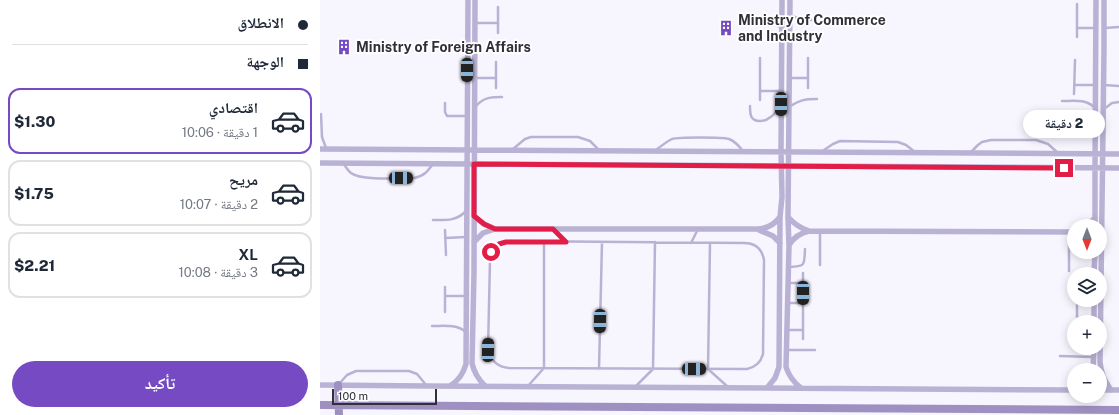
<!DOCTYPE html>
<html lang="ar">
<meta charset="utf-8">
<style>
:root{--surface:#fff;--page:#f2f2f3;--text:#1f2937;--muted:#747a83;--line:#e0e1e3;--accent:#764ac2}
body{margin:0;font-family:"Public Sans","Noto Naskh Arabic",sans-serif;background:var(--page);color:var(--text);direction:rtl;height:100vh;display:flex;flex-direction:column;font-size:15px;white-space:nowrap}
*{box-sizing:border-box;margin:0}
p{font-size:13px;color:var(--muted)}
.icon{flex:none;width:22px;height:22px;fill:none;stroke:currentColor;stroke-width:2;stroke-linecap:round;stroke-linejoin:round}
.map{position:relative;flex:1;overflow:hidden;direction:ltr}
.drawer{display:flex;flex-direction:column;background:var(--surface);width:320px}
.drawer>*{flex:none}
.guide{display:grid;align-content:center;height:88px;padding:0 12px;background:var(--surface)}
.needle{width:26px;rotate:180deg}
.buttons{position:absolute;left:747px;top:219px;display:grid;gap:8px}
.buttons a{display:grid;place-items:center;width:40px;height:40px;border-radius:50%;background:var(--surface);box-shadow:0 2px 10px #0003;font-size:20px}
.scale{position:absolute;left:12px;bottom:10px;width:105px;box-sizing:border-box;padding-left:4px;border:2px solid #312f38;border-top:0;font-size:11px;line-height:14px;white-space:nowrap;color:#312f38;-webkit-text-stroke:3px #fff;paint-order:stroke}
.end{position:absolute;width:18px;height:18px;margin:-9px;border:5px solid #e11d48;background:#fff;box-shadow:0 0 0 2px #fff}
.from{border-radius:50%}
.bubble{position:absolute;height:28px;border-radius:14px;background:var(--surface);box-shadow:0 2px 10px #0003;font-size:13px;font-weight:800;line-height:28px;text-align:center;direction:rtl}
.car{position:absolute;width:12px;height:24px;margin:-12px -6px;border-radius:5px;box-shadow:0 0 3px 1px #0007;background:linear-gradient(#222 24%,#8ab4d8 0 40%,#222 0 76%,#8ab4d8 0 86%,#222 0)}
.guide b{display:flex;align-items:center;gap:14px;height:38px;font-size:15px}
.guide b+b{border-top:1px solid var(--line)}
.guide i{width:10px;height:10px;background:var(--text)}
ul{padding:0;list-style:none}
li{display:flex;align-items:center;gap:12px;height:66px;margin:0 8px 6px;padding:0 4px;border:2px solid var(--line);border-radius:12px}
li div{flex:1}
li b{display:block;font-size:15px}
li em{font-style:normal;font-weight:800}
li.selected{border-color:var(--accent)}
li>.icon{width:36px;height:36px;stroke-width:1.5}
.action{display:flex;gap:8px;margin-top:auto;padding:8px 12px}
.action a{flex:1;height:46px;border-radius:24px;background:var(--accent);color:#fff;font-size:16px;font-weight:800;line-height:46px;text-align:center}
main{display:flex;flex:1;min-height:0}
.map>svg:first-child{display:block}
</style>
<main>
<div class="map">
<svg width="799" height="415" viewBox="0 0 799 415">
<rect width="100%" height="100%" fill="#f7f5fe"/>
<g fill="none" stroke-linecap="round" stroke-linejoin="round">
<path stroke="#bab2d4" stroke-width="2.5" d="M757,4V37
M470,15L482,20H496
M429,20C441,20 452,19 462,29
M155,23H178
M757,28H776
M784,28L799,27
M178,33V7
M440,58V100
M155,78H176
M469,78H488
M755,85H775
M784,85L799,86
M176,88V62
M488,88V58
M440,91H461
M754,94L755,60
M742,101C754,101 765,99 774,107
M125,103V112L127,116H147
M156,106C164,97 172,97 182,97
M430,106C430,114 430,121 440,121C444,121 447,120 449,118C454,116 457,110 460,106
M469,107C480,100 484,99 497,99
M784,109L792,103L799,102
M1,114L2,137L6,148
M193,149L205,139L211,137H258L270,141L279,150
M336,150C341,146 346,142 352,139C358,137 402,137 409,139C415,141 419,146 423,151
M504,150L513,144L520,141L578,142L586,145L595,152
M651,152L658,145L662,142L671,140H716L728,144L738,153
M23,163C26,167 28,171 31,173C41,181 80,178 94,178C104,176 107,172 113,164
M113,220C126,220 136,221 145,212
M125,230L126,255
M235,231L245,241
M125,238L146,237
M189,241L424,243C435,243 442,249 444,260L443,354C441,362 436,367 427,369L189,368C178,367 171,361 168,350L170,260C171,249 178,242 189,241Z
M371,243L378,229
M390,243L388,369L408,387
M500,265V231
M469,267C486,266 484,266 485,249
M749,271V232
M483,273V339
M468,283H483
M125,287V312
M125,296H146
M467,303H483
M757,318H774
M757,322V300
M112,326C124,326 136,324 146,332
M467,330H483
M467,350H495
M757,350V348
M740,356L773,357
M279,369L282,242
M19,384L27,375L36,371H89L97,374L107,386
M208,386L224,368V242
M316,386L333,369L335,242"/>
<path stroke="#bab2d4" stroke-width="5.5" d="M155,0L154,273L152,363C154,373 158,379 165,386
M470,0L468,217L469,246L466,367C469,376 473,382 481,388
M784,0V48L783,130L780,362C781,374 785,381 791,390
M0,149L799,154
M0,163L799,168
M154,216L164,224L175,229
M468,217C474,224 480,228 489,231L754,232
M767,226L775,218
M775,226V168L776,0
M439,230L453,236L460,243
M154,242L163,233L175,229H437C447,229 454,225 460,217
M469,245C474,237 480,233 489,231
M774,274L775,252
M774,322V300
M773,370L774,348
M0,385L107,386L754,390
M130,386C139,380 143,374 146,364L148,0
M447,388L455,378L459,367L460,217L462,197L461,151L462,0
M780,390H799"/>
<path stroke="#9e91c2" stroke-width="8" d="M18,385L19,415
M0,405L799,410"/>
</g>
<g fill="none" stroke-linecap="round" stroke-linejoin="round">
<path stroke="#e11d48" stroke-width="5" d="M171,252L179,244L186,242H246L233,229H175L164,224L154,216V164L744,168"/>
</g>
<defs>
<symbol id="building-bare" viewBox="-9 -9 18 18"><path d="M-4-6H4V6H1V3H-1V6H-4ZM-2.5-4.3h1.7v1.8h-1.7ZM.8-4.3h1.7v1.8H.8ZM-2.5-1h1.7V.8h-1.7ZM.8-1h1.7V.8H.8Z" fill="#764ac2" stroke="#fff" stroke-width="2.5" paint-order="stroke"/></symbol>
</defs>
<g fill-rule="evenodd">
<use href="#building-bare" x="395" y="17" width="22" height="22"/>
<use href="#building-bare" x="13" y="36" width="22" height="22"/>
</g>
<g text-anchor="middle" dominant-baseline="central" stroke-width="3.5" stroke-linejoin="round" paint-order="stroke">
<g font-size="14" font-weight="bold" fill="#312f38" stroke="#fff" text-anchor="start">
<text x="418" y="20">Ministry of Commerce<tspan x="418" dy="16">and Industry</tspan></text>
<text x="36" y="47">Ministry of Foreign Affairs</text>
</g>
</g>
</svg>
<div class="buttons">
<a><svg class="needle" viewBox="-14 -14 28 28"><path d="M0-13l5 13h-10z" fill="#e53935"/><path d="M0 13l5-13h-10z" fill="#747a83"/></svg></a>
<a><svg class="icon" aria-label="layers" viewBox="0 0 24 24"><path d="M12 4l9 5-9 5-9-5zM3 14l9 5 9-5"/></svg></a>
<a>+</a>
<a>−</a>
</div>
<div class="scale">100 m</div>
<i class="end from" style="left:171px;top:252px"></i>
<i class="end" style="left:744px;top:168px"></i>
<div class="bubble" style="left:703px;top:110px;width:82px">2 دقيقة</div>
<i class="car" style="left:147px;top:70px;rotate:180deg"></i>
<i class="car" style="left:461px;top:104px;rotate:180deg"></i>
<i class="car" style="left:81px;top:178px;rotate:90deg"></i>
<i class="car" style="left:483px;top:293px;rotate:180deg"></i>
<i class="car" style="left:280px;top:321px;rotate:181deg"></i>
<i class="car" style="left:168px;top:350px;rotate:1deg"></i>
<i class="car" style="left:374px;top:369px;rotate:90deg"></i>
</div>
<section class="drawer">
<div class="guide">
<b><i class="from"></i>الانطلاق</b>
<b><i></i>الوجهة</b>
</div>
<ul>
<li class="selected"><svg class="icon" aria-label="car" viewBox="0 0 24 24"><path d="M5 17H2v-5l4-1 3-4h7l3 4 3 1v5h-3M9 17h6M6 11h13"/><circle cx="7" cy="17" r="2"/><circle cx="17" cy="17" r="2"/></svg><div><b>اقتصادي</b><p>1 دقيقة · 10:06</p></div><em>$1.30</em></li>
<li><svg class="icon" aria-label="car" viewBox="0 0 24 24"><path d="M5 17H2v-5l4-1 3-4h7l3 4 3 1v5h-3M9 17h6M6 11h13"/><circle cx="7" cy="17" r="2"/><circle cx="17" cy="17" r="2"/></svg><div><b>مريح</b><p>2 دقيقة · 10:07</p></div><em>$1.75</em></li>
<li><svg class="icon" aria-label="car" viewBox="0 0 24 24"><path d="M5 17H2v-5l4-1 3-4h7l3 4 3 1v5h-3M9 17h6M6 11h13"/><circle cx="7" cy="17" r="2"/><circle cx="17" cy="17" r="2"/></svg><div><b>XL</b><p>3 دقيقة · 10:08</p></div><em>$2.21</em></li>
</ul>
<div class="action"><a>تأكيد</a></div>
</section>
</main>
